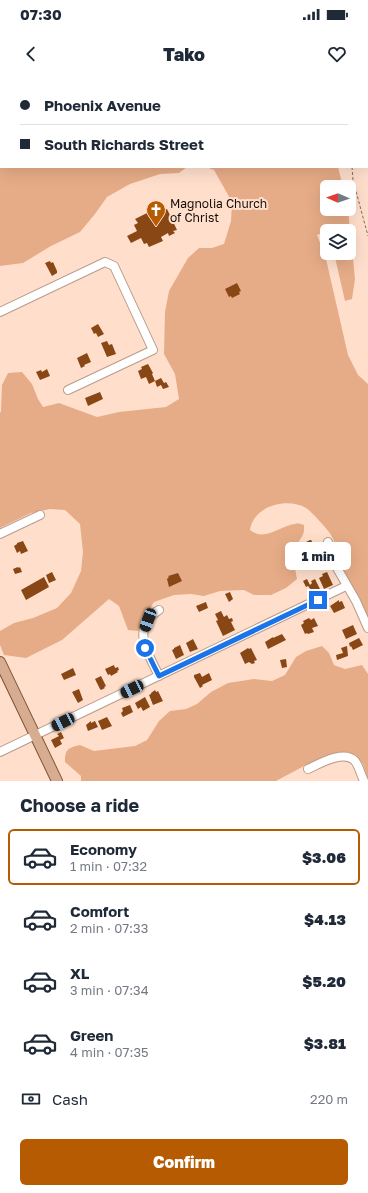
<!DOCTYPE html>
<meta charset="utf-8">
<style>
:root{--surface:#fff;--page:#f6f6f7;--text:#1f2937;--muted:#747a83;--line:#e0e1e3;--accent:#b75b02}
body{margin:0;font-family:"Golos Text",sans-serif;background:var(--page);color:var(--text);height:100vh;display:flex;flex-direction:column;font-size:15px;white-space:nowrap}
*{box-sizing:border-box;margin:0}
p{font-size:13px;color:var(--muted)}
.icon{flex:none;width:22px;height:22px;fill:none;stroke:currentColor;stroke-width:2;stroke-linecap:round;stroke-linejoin:round}
.map{position:relative;height:701px;overflow:hidden}
.details{display:flex;flex-direction:column;background:var(--surface);flex:1}
.details>*{flex:none}
.guide{position:absolute;left:0px;top:0px;width:368px;height:88px;box-shadow:0 4px 16px #0002;display:grid;align-content:center;height:88px;padding:0 20px;background:var(--surface)}
.needle{width:26px;rotate:272deg}
.buttons{position:absolute;left:320px;top:100px;display:grid;gap:8px}
.buttons a{display:grid;place-items:center;width:36px;height:36px;border-radius:6px;background:var(--surface);box-shadow:0 4px 16px #0002;font-size:20px}
.end{position:absolute;width:18px;height:18px;margin:-9px;border:5px solid #1a73e8;background:#fff;box-shadow:0 0 0 2px #fff}
.from{border-radius:50%}
.bubble{position:absolute;height:28px;border-radius:6px;background:var(--surface);box-shadow:0 4px 16px #0002;font-size:13px;font-weight:800;line-height:28px;text-align:center}
.car{position:absolute;width:12px;height:24px;margin:-12px -6px;border-radius:5px;box-shadow:0 0 3px 1px #0007;background:linear-gradient(#222 24%,#8ab4d8 0 40%,#222 0 76%,#8ab4d8 0 86%,#222 0)}
.guide b{display:flex;align-items:center;gap:14px;height:38px;font-size:15px}
.guide b+b{border-top:1px solid var(--line)}
.guide i{width:10px;height:10px;background:var(--text)}
ul{padding:0;list-style:none}
li{display:flex;align-items:center;gap:12px;height:56px;margin:0 8px 6px;padding:0 12px;border:2px solid transparent;border-radius:6px}
li div{flex:1}
li b{display:block;font-size:15px}
li em{font-style:normal;font-weight:800}
li.active{border-color:var(--accent)}
li>.icon{width:36px;height:36px;stroke-width:1.5}
h2{padding:0 20px;font-size:18px;line-height:48px}
.pay{display:flex;align-items:center;gap:10px;height:44px;padding:0 20px;font-size:15px}
.pay p{margin-inline-start:auto}
.button{display:flex;gap:8px;margin-top:auto;padding:8px 20px}
.button a{flex:1;height:46px;border-radius:6px;background:var(--accent);color:#fff;font-size:16px;font-weight:800;line-height:46px;text-align:center}
.status{display:flex;justify-content:space-between;align-items:center;height:28px;padding:0 20px;background:var(--surface);direction:ltr}
.status svg{height:11px;fill:currentColor}
header{display:flex;justify-content:space-between;align-items:center;height:52px;padding:0 20px;background:var(--surface);font-size:18px;font-weight:800}
.map>svg:first-child{display:block}
</style>
<div class="status"><b>07:30</b><svg viewBox="0 0 49 12"><path d="M0 12V9h3v3zM5 12V6h3v6zM10 12V3h3v9zM15 12V0h3v12zM26 1h20v11H26zM47 4h2v5h-2z"/></svg></div>
<header><svg class="icon" aria-label="back" viewBox="0 0 24 24"><path d="M15 5l-7 7 7 7"/></svg>Tako<svg class="icon" aria-label="heart" viewBox="0 0 24 24"><path d="M12 20l-8-8c-3-5 5-10 8-4 3-6 11-1 8 4z"/></svg></header>
<div class="map">
<svg width="368" height="701" viewBox="0 0 368 701">
<rect width="100%" height="100%" fill="#ffdfcc"/>
<path fill="#e6ac87" d="M0,38H1V87H187L179,93L160,94L130,104L107,117L95,134L80,152L51,166L23,183L0,186Z
M206,87H338L343,107H327V129H348L355,199L352,219L345,221L334,173H349V151H327V155L324,152L317,155L326,179L348,275L358,295L368,304V540C361,526 354,513 347,499C341,485 339,469 331,455C329,451 311,431 306,428C287,417 253,426 250,450C265,462 279,446 295,444C298,443 301,444 304,445C305,456 301,456 297,465C292,475 295,488 297,499L286,508L271,515H254L244,510L220,511L204,516L191,514L174,515L154,522L147,533L138,551L128,550L119,526L109,519L62,560L26,578L4,575L0,565V551L14,543L33,538L57,528L71,513L81,491L83,472L80,444L65,430L50,429L31,433L0,448V333L1,331L2,305L8,293L22,292L32,304L38,319L43,327L59,323L97,337L119,332L166,327L179,319L175,294L164,274L165,232L169,211L188,178L199,168H212L224,164L231,141L232,122L214,90Z
M322,566L329,573L334,585L345,589L362,585L368,594V699L363,684L356,675L343,672L327,676L306,685L276,701H81V696L65,682C65,669 68,668 80,665L94,671L135,666L147,660L159,641L170,631L186,629L197,624L211,612L228,603L254,599L272,601L285,595L296,577L306,571Z"/>
<path fill="#884714" d="M162,128L163,131L167,129L177,150L173,151L175,153L169,156L168,153L161,157L163,161L149,167L147,163L144,164L141,158L131,163L127,156L137,151L134,145L138,143L135,139L149,132L151,137L158,133L157,131Z
M50,181L51,183L53,182L57,191V193L52,196L45,183Z
M237,203L241,211L239,212L240,214L232,218L231,216L229,217L225,209Z
M98,244L104,254L98,257L96,253L94,254L91,248Z
M107,261L109,265L112,264L116,274L107,277L101,263Z
M87,273L91,282L84,285L85,286L81,288L77,278Z
M148,284L153,293L152,294L155,301L149,304L146,297L141,299L138,291L142,289L141,287Z
M47,289L50,296L40,300L36,292L41,290L42,292Z
M161,298L164,303L166,302L169,307L163,309L161,305L157,307L155,301Z
M100,312L103,319L88,326L85,318Z
M310,460H311L315,466L313,467L314,468L304,473L300,465Z
M23,461L28,471L21,474L20,471L17,473L14,466L17,464V463Z
M315,470H317L321,478L310,484L305,475Z
M18,487L19,488L20,487L22,492L15,494L13,489Z
M52,492L56,500L49,503L46,495Z
M327,492L333,505L324,509L319,498L323,496L322,494Z
M178,493L182,501L169,507L167,499L169,497L168,496Z
M44,497L49,507L26,520L21,510Z
M307,499L310,505L312,503L311,501L315,499L321,511L314,514L308,506L306,507L303,501Z
M230,512L233,519L229,522L225,514Z
M339,520V522L342,521L345,528L334,533L330,526Z
M206,522L208,528L199,532L196,526Z
M221,531L224,537L227,535L229,539L232,538L233,541L231,542L235,550L223,556L216,541L218,540L215,534Z
M309,538L311,540L314,538L318,546L312,548L314,552L308,554L307,553L305,554L301,545L304,543L303,541Z
M353,545L357,554L346,559L342,550Z
M282,554L286,560L268,569L265,562L273,557V558Z
M359,558L363,565L353,570L351,566L350,567L349,563Z
M193,559L198,569L190,572L186,563Z
M180,565L184,575L176,579L172,570L174,569V568Z
M347,566L348,576L337,580L336,575L343,573L341,568Z
M248,568L249,569L251,568L257,580L254,581L255,583L252,584L249,582L245,584L240,573Z
M286,579L287,587L282,588L280,580Z
M114,585L115,588L118,587L119,590L117,591L118,592L111,596L110,594L108,595L105,589Z
M73,588L76,595L64,600L61,594Z
M200,593L202,597L209,593L212,600L202,605L203,606L200,608L194,597V595Z
M101,596L106,606L104,607L105,608L101,610L100,609L95,599Z
M79,609L83,620L78,623L72,612Z
M155,610L156,612L158,611L163,621L153,625L149,615L151,614V613Z
M145,617L150,627L143,631L141,627L138,629L135,623Z
M130,625L133,632L123,637L121,633L123,631L122,628Z
M107,637L112,646L102,650L98,641Z
M91,641V643L95,641L98,647L88,651L86,645Z
M61,652L64,658L60,660L62,664L55,668L51,660L59,656L57,654Z"/>
<g fill="none" stroke-linecap="round" stroke-linejoin="round">
<defs>
<path id="minor" d="M21,1L23,0
M0,11H1
M0,232L105,182L114,186L153,270L68,310
M0,454L40,435
M328,462L337,488L356,521L368,548
M159,596C148,573 130,548 159,530
M0,672L346,506
M308,689C319,684 344,669 355,681C359,686 361,695 364,701"/>
<path id="major" d="M0,582L57,701"/>
</defs>
<use href="#minor" stroke="#b89b89" stroke-width="10"/>
<use href="#major" stroke="#835232" stroke-width="12"/>
<path stroke="#836f62" stroke-width="1" stroke-dasharray="3 2" stroke-linecap="butt" d="M351,0V1
M352,87L353,100L368,156"/>
<use href="#minor" stroke="#fff" stroke-width="8"/>
<use href="#major" stroke="#d7ad92" stroke-width="10"/>
</g>
<g fill="none" stroke-linecap="round" stroke-linejoin="round">
<path stroke="#1a73e8" stroke-width="5" d="M145,568L159,596L318,520"/>
</g>
<defs>
<symbol id="church-pin" viewBox="-11 -11 22 30"><path d="M0 17L-7.5 6A9.5 9.5 0 1 1 7.5 6Z" fill="#b75b02" stroke="#ffdfcc"/><path d="M-1.2-6h2.4v3.5h3.3v2.4h-3.3V6h-2.4V-.1h-3.3v-2.4h3.3Z" fill="#fff"/></symbol>
</defs>
<g fill-rule="evenodd">
<use href="#church-pin" x="145" y="119" width="22" height="30"/>
</g>
<g text-anchor="middle" dominant-baseline="central" stroke-width="4" stroke-linejoin="round" paint-order="stroke">
<g font-size="12" fill="#160c06" stroke="#ffdfcc" text-anchor="start">
<text x="170" y="123">Magnolia Church<tspan x="170" dy="14">of Christ</tspan></text>
</g>
</g>
</svg>
<div class="buttons">
<a><svg class="needle" viewBox="-14 -14 28 28"><path d="M0-13l5 13h-10z" fill="#e53935"/><path d="M0 13l5-13h-10z" fill="#747a83"/></svg></a>
<a><svg class="icon" aria-label="layers" viewBox="0 0 24 24"><path d="M12 4l9 5-9 5-9-5zM3 14l9 5 9-5"/></svg></a>
</div>
<i class="end from" style="left:145px;top:568px"></i>
<i class="end" style="left:318px;top:520px"></i>
<div class="bubble" style="left:285px;top:462px;width:66px">1 min</div>
<i class="car" style="left:148px;top:540px;rotate:200deg"></i>
<i class="car" style="left:132px;top:609px;rotate:244deg"></i>
<i class="car" style="left:63px;top:642px;rotate:244deg"></i>
<div class="guide">
<b><i class="from"></i>Phoenix Avenue</b>
<b><i></i>South Richards Street</b>
</div>
</div>
<section class="details">
<h2>Choose a ride</h2>
<ul>
<li class="active"><svg class="icon" aria-label="car" viewBox="0 0 24 24"><path d="M5 17H2v-5l4-1 3-4h7l3 4 3 1v5h-3M9 17h6M6 11h13"/><circle cx="7" cy="17" r="2"/><circle cx="17" cy="17" r="2"/></svg><div><b>Economy</b><p>1 min · 07:32</p></div><em>$3.06</em></li>
<li><svg class="icon" aria-label="car" viewBox="0 0 24 24"><path d="M5 17H2v-5l4-1 3-4h7l3 4 3 1v5h-3M9 17h6M6 11h13"/><circle cx="7" cy="17" r="2"/><circle cx="17" cy="17" r="2"/></svg><div><b>Comfort</b><p>2 min · 07:33</p></div><em>$4.13</em></li>
<li><svg class="icon" aria-label="car" viewBox="0 0 24 24"><path d="M5 17H2v-5l4-1 3-4h7l3 4 3 1v5h-3M9 17h6M6 11h13"/><circle cx="7" cy="17" r="2"/><circle cx="17" cy="17" r="2"/></svg><div><b>XL</b><p>3 min · 07:34</p></div><em>$5.20</em></li>
<li><svg class="icon" aria-label="car" viewBox="0 0 24 24"><path d="M5 17H2v-5l4-1 3-4h7l3 4 3 1v5h-3M9 17h6M6 11h13"/><circle cx="7" cy="17" r="2"/><circle cx="17" cy="17" r="2"/></svg><div><b>Green</b><p>4 min · 07:35</p></div><em>$3.81</em></li>
</ul>
<div class="pay"><svg class="icon" aria-label="cash" viewBox="0 0 24 24"><path d="M3 7h18v10H3z"/><circle cx="12" cy="12" r="2"/></svg>Cash<p>220 m</p></div>
<div class="button"><a>Confirm</a></div>
</section>
